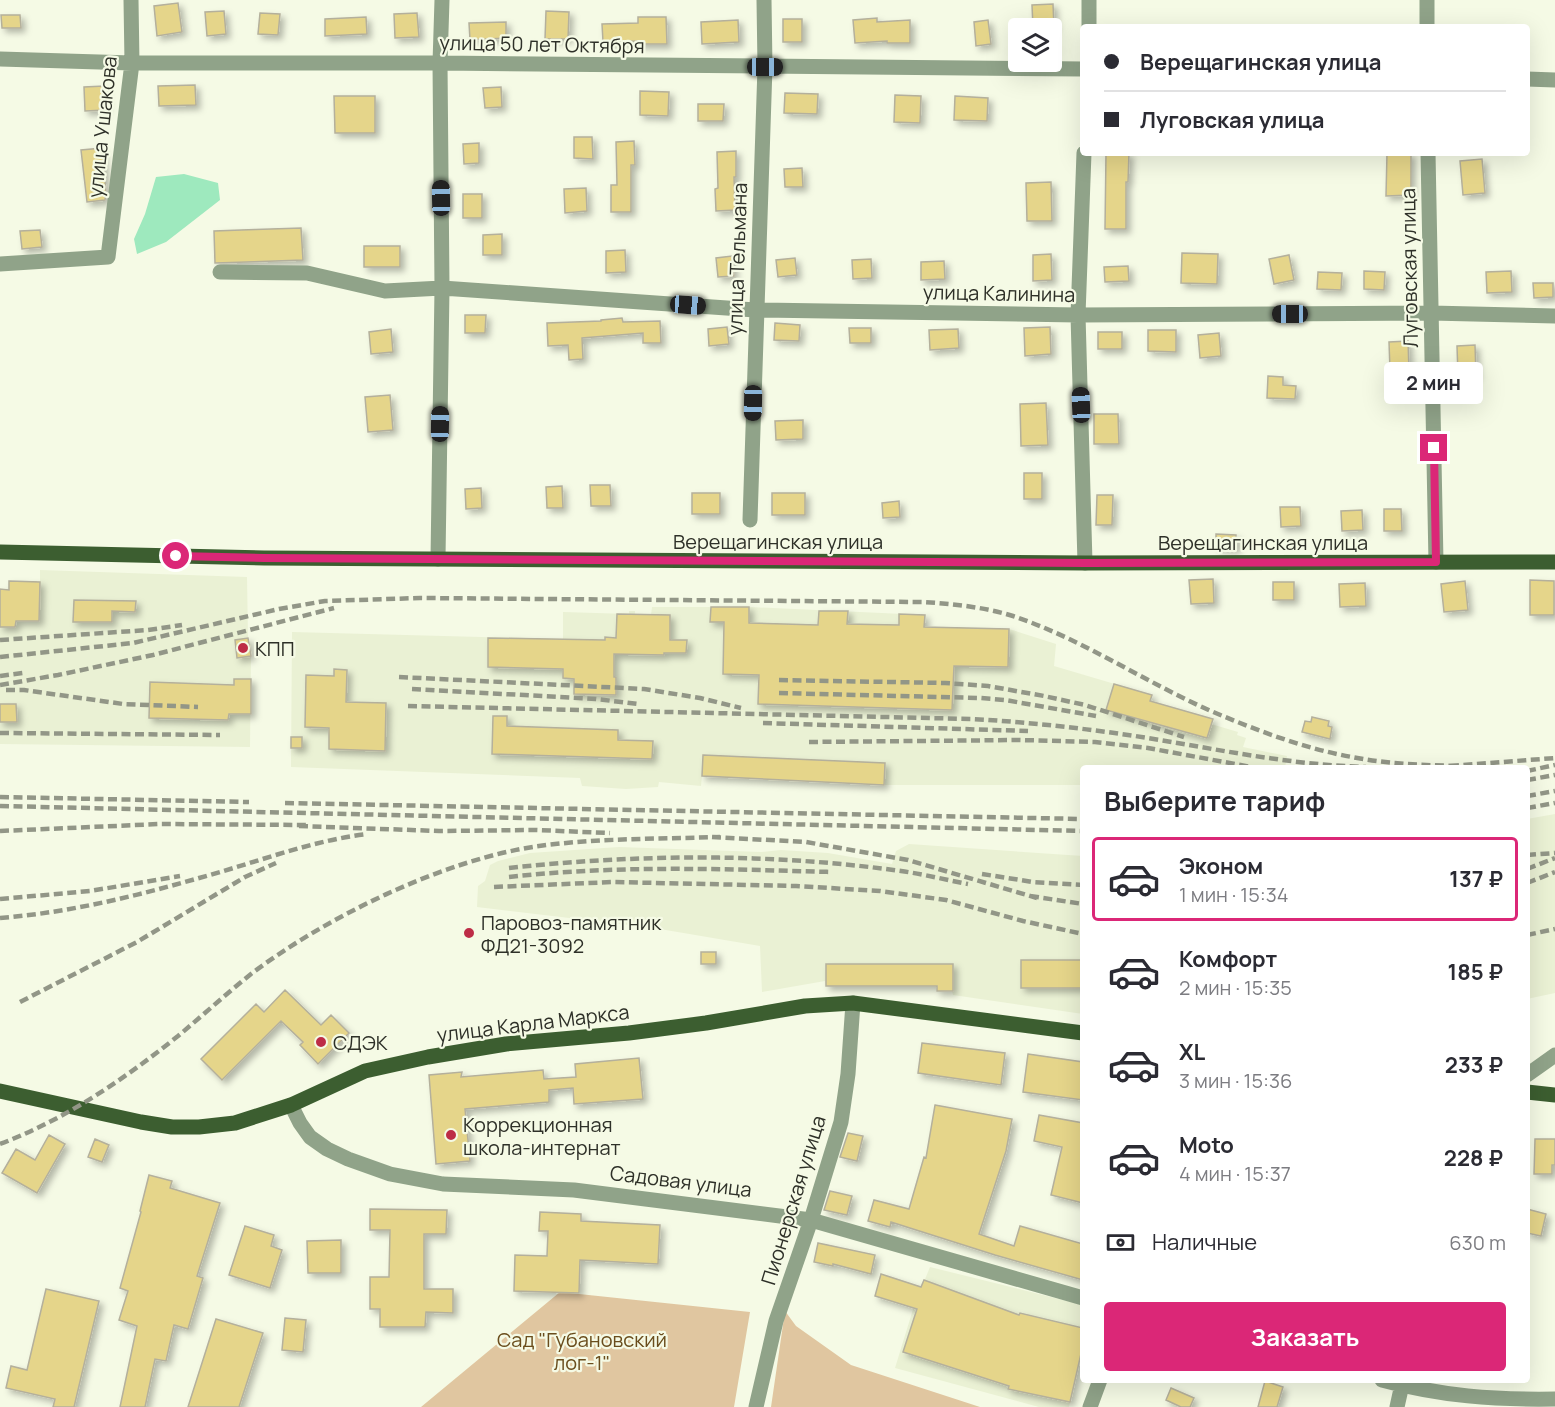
<!DOCTYPE html>
<html lang="ru">
<meta charset="utf-8">
<style>
:root{--surface:#fff;--page:#f7f7f7;--text:#2b2b33;--muted:#7c7c81;--line:#e1e1e2;--accent:#db2777}
body{margin:0;font-family:Manrope,sans-serif;background:var(--page);color:var(--text);height:100vh;display:flex;flex-direction:column;font-size:22px;white-space:nowrap}
*{box-sizing:border-box;margin:0}
p{font-size:20px;color:var(--muted)}
.icon{flex:none;width:33px;height:33px;fill:none;stroke:currentColor;stroke-width:2;stroke-linecap:round;stroke-linejoin:round}
.map{position:relative;flex:1;overflow:hidden}
.side{position:absolute;left:1080px;top:765px;width:450px;height:618px;display:flex;flex-direction:column;background:var(--surface);border-radius:6px;box-shadow:0 6px 24px #0002}
.side>*{flex:none}
.guide{position:absolute;left:1080px;top:24px;width:450px;height:132px;border-radius:6px;box-shadow:0 6px 24px #0002;display:grid;align-content:center;height:132px;padding:0 24px;background:var(--surface)}
.controls{position:absolute;left:1008px;top:18px;display:grid;gap:12px}
.controls a{display:grid;place-items:center;width:54px;height:54px;border-radius:6px;background:var(--surface);box-shadow:0 6px 24px #0002;font-size:30px}
.end{position:absolute;width:27px;height:27px;margin:-14px;border:8px solid #db2777;background:#fff;box-shadow:0 0 0 3px #fff}
.from{border-radius:50%}
.bubble{position:absolute;height:42px;border-radius:6px;background:var(--surface);box-shadow:0 6px 24px #0002;font-size:20px;font-weight:700;line-height:42px;text-align:center}
.car{position:absolute;width:18px;height:36px;margin:-18px -9px;border-radius:8px;box-shadow:0 0 4px 2px #0007;background:linear-gradient(#222 24%,#8ab4d8 0 40%,#222 0 76%,#8ab4d8 0 86%,#222 0)}
.guide b{display:flex;align-items:center;gap:21px;height:57px;font-size:22px}
.guide b+b{border-top:2px solid var(--line)}
.guide i{width:15px;height:15px;background:var(--text)}
ul{padding:0;list-style:none}
li{display:flex;align-items:center;gap:18px;height:84px;margin:0 12px 9px;padding:0 12px;border:3px solid transparent;border-radius:6px}
li div{flex:1}
li b{display:block;font-size:22px}
li em{font-style:normal;font-weight:700}
li.selected{border-color:var(--accent)}
li>.icon{width:54px;height:54px;stroke-width:1.5}
h2{padding:0 24px;font-size:27px;line-height:72px}
.pay{display:flex;align-items:center;gap:15px;height:66px;padding:0 24px;font-size:22px}
.pay p{margin-inline-start:auto}
.button{display:flex;gap:12px;margin-top:auto;padding:12px 24px}
.button a{flex:1;height:69px;border-radius:6px;background:var(--accent);color:#fff;font-size:24px;font-weight:700;line-height:69px;text-align:center}
.map>svg:first-child{display:block}
</style>
<div class="map">
<svg width="1555" height="1407" viewBox="0 0 1555 1407">
<defs>
<filter id="shadow"><feDropShadow dx="4" dy="4" stdDeviation="3" flood-color="#0004"/></filter>
</defs>
<rect width="100%" height="100%" fill="#f5fae5"/>
<path fill="#eaf1d4" d="M40,570L247,577L248,638L251,656L250,747L0,744V589H8L9,581L40,582Z
M652,607H749L925,615V627L1009,629L1056,644L1054,666L1152,695L1150,701L1213,719L1211,724L1238,732L1237,735L1246,738L1243,747L1287,756L1285,768H1083V785H884L702,776L701,786L659,782L658,787L626,789L582,786L580,778L291,767L292,632L563,639V612L629,614V611H635V614L651,615Z
M1555,814V993L1527,999V819Z
M909,844L1083,856V1014L953,995L952,991L937,986H826L825,981L762,992L760,946L654,928L477,907L478,886L485,881L490,865L498,861L530,853L619,847L761,852L781,850L828,853L892,864L896,851Z
M930,1267L1083,1305V1345L1069,1407H1039L895,1368L914,1306Z"/>
<path fill="#e0c6a0" d="M560,1292L750,1312L734,1407H421Z
M785,1311L796,1326L851,1365L980,1407H771Z"/>
<path fill="#9ee9be" d="M184,174L218,183L220,200L166,242L137,254L134,239L145,214L156,177Z"/>
<path fill="#e5d58a" stroke="#b4b09c" stroke-width="1.5" filter="url(#shadow)" d="M178,3L182,32L157,36L154,6Z
M1053,4L1054,28H1033L1032,5Z
M224,11L226,34L207,36L205,12Z
M546,11L569,12L568,39H545Z
M260,13L280,14L278,35L258,34Z
M417,13L419,37L395,38L394,14Z
M1,15H20L21,28H2Z
M366,17L367,34L325,36V19Z
M638,17H666L667,44H639V41L603,42L602,24L638,23Z
M877,18V22L910,20V43H887V41L855,43L853,20Z
M783,19H802V42H783Z
M738,20L739,42L702,44L701,22Z
M988,20L991,44L976,46L974,22Z
M506,22V38L470,40L469,23Z
M195,85L196,105L159,106L158,86Z
M104,86L105,110L85,111L84,87Z
M501,87L502,107L485,108L483,88Z
M640,91L669,92L668,116L640,115Z
M785,93L818,94L817,114L784,113Z
M895,95L921,96L920,123L894,122Z
M334,96H375V133H335Z
M955,96L988,98L987,121L954,120Z
M698,104H724L723,121H698Z
M574,137H592L593,159L574,158Z
M634,141L635,165H631V212H611V185H617L616,142Z
M479,143V163L464,164L463,144Z
M102,148L106,192L105,200L87,202L81,150Z
M736,151V177H734L735,210L716,211L715,189L718,188L717,152Z
M1106,153H1129L1128,182H1126V229H1105Z
M1387,153H1411V195L1386,196Z
M1482,159L1485,193L1463,195L1460,161Z
M802,168L803,187H785L784,169Z
M1051,182L1052,221H1027L1026,183Z
M586,188L587,211L565,213L564,189Z
M463,194H482V218H463Z
M301,228L303,260L215,263L214,231Z
M40,230L42,247L22,249L20,231Z
M502,234V255H483V235Z
M364,246H400V267H364Z
M625,250L626,272L606,273V251Z
M1182,253L1218,254L1217,284L1181,283Z
M1051,254L1052,280L1033,281V255Z
M1289,255L1294,280L1274,284L1269,259Z
M732,256L734,276L718,277L716,258Z
M795,258L797,275L778,277L776,260Z
M871,259L872,278L853,279L852,260Z
M944,261L945,279L921,280V262Z
M1128,266L1129,281L1105,282L1104,267Z
M1364,271L1385,272L1384,290L1364,289Z
M1511,271L1512,292L1487,293L1486,272Z
M1318,272L1342,273L1341,290L1317,289Z
M1533,283H1553V297L1534,298Z
M465,315H486L485,333H465Z
M622,318L623,322L660,321L661,343H643V333L582,338L583,359L569,360L568,345L548,346L547,323L601,321V320Z
M775,323L800,325L799,341L774,340Z
M727,327L729,344L709,346L708,329Z
M1050,327L1051,354L1025,356L1024,328Z
M849,328H871V343H850Z
M391,329L393,352L371,354L369,332Z
M958,329L959,348L930,350L929,330Z
M1148,330H1176V352L1148,351Z
M1098,332H1122V349H1098Z
M1219,333L1221,356L1200,358L1198,335Z
M1408,341L1409,370H1390L1389,342Z
M1475,345L1476,376H1458L1457,346Z
M1268,376L1283,377V385L1296,386L1295,399L1267,398Z
M390,395L393,430L368,432L365,397Z
M1046,403L1048,445L1021,446L1020,404Z
M1094,414H1118L1119,444H1094Z
M803,420V439L776,440L775,421Z
M1024,473H1042V499H1024Z
M590,485H610L611,506H591Z
M562,486L563,508H547L546,487Z
M481,488L482,508L466,509L465,489Z
M692,493H720V514H692Z
M772,493H805V515H772Z
M1097,495H1113L1112,525H1096Z
M899,501L900,517L883,518L882,503Z
M1280,507H1300L1301,526L1281,527Z
M1384,509H1401L1402,531H1384Z
M1362,510L1363,530L1342,531L1341,511Z
M1216,534L1236,535V549L1216,548Z
M1213,579L1214,603L1191,604L1189,580Z
M1530,580L1554,581V615H1530Z
M9,581L40,582L39,621H16L15,627H0V589L9,590Z
M1465,581L1468,610L1444,612L1441,584Z
M1273,582H1294V600H1273Z
M1365,583L1366,606L1340,607L1339,584Z
M74,600L136,601L135,612L112,611V622H73Z
M711,607H749V623L818,625L819,611H848L847,624L899,625V614L925,615L924,627L1009,629L1008,667L954,666L952,710L758,704L759,675L723,674L724,622H710Z
M617,614L670,615V640H687L686,653H664V655L614,654V677H616V695L574,694V679L563,678V669L488,667V638L605,640V637L616,638Z
M248,638L251,656L237,658L235,640Z
M334,669L347,670L346,702L386,703L385,751L329,749V728L305,727L306,675L334,676Z
M234,679H251V714H229L228,720L149,718L150,682L234,685Z
M1114,684L1152,695L1150,701L1213,719L1207,738L1106,710Z
M0,704H16L17,722H0Z
M493,716H507V726L618,730V740L653,741L652,759L492,754Z
M1312,717L1329,721L1328,726L1332,727L1330,739L1302,732L1305,721L1311,722Z
M291,737H302V748H291Z
M703,755L885,763L884,785L702,776Z
M701,952H716V964H701Z
M1021,960H1083V988H1021Z
M826,964H953V991H937V986H826Z
M285,990L321,1025L331,1015L349,1033L318,1064L300,1045L303,1042L281,1021L222,1080L201,1059L256,1004L264,1012Z
M922,1043L1005,1053L1001,1085L918,1073Z
M1028,1054L1083,1062V1100L1023,1092Z
M639,1058L643,1099L574,1104L573,1088L549,1090V1102L465,1109L470,1161L436,1164L429,1075L462,1072L461,1077L543,1070L544,1079L576,1077L575,1064Z
M935,1105L1012,1119L1006,1151L979,1234L1014,1246L1020,1226L1083,1244V1280L995,1255L891,1222L890,1227L868,1221L874,1200L909,1209L924,1157L926,1158Z
M1039,1115L1083,1123V1203L1051,1195L1062,1147L1034,1141Z
M848,1133L863,1136L857,1161L840,1157Z
M49,1135L65,1144L37,1193L2,1173L16,1149L35,1160Z
M95,1139L109,1145L102,1162L88,1157Z
M1535,1139H1555V1165H1552V1174H1534Z
M149,1175L172,1181L170,1188L220,1203L197,1276L203,1278L188,1329L174,1325L166,1361L155,1359L145,1407H120L137,1326L119,1320L128,1291L120,1288L141,1212L140,1211Z
M830,1191L852,1196L847,1215L824,1210Z
M370,1209L447,1210L446,1234H424V1289H453V1313L426,1312L425,1327H380V1309H370V1277H389L390,1230H370Z
M1527,1209L1546,1214L1541,1236L1527,1233Z
M540,1212L581,1214V1221L660,1225L658,1264L580,1260L579,1293L514,1291L515,1255L547,1256L548,1231H539Z
M245,1226L274,1235L271,1246L282,1250L270,1288L229,1275Z
M341,1240V1273H308L307,1241Z
M818,1243L875,1255L871,1274L833,1264V1266L814,1262Z
M881,1274L921,1287L924,1280L1019,1315L1020,1313L1083,1328V1345L1070,1402L1008,1389L1009,1386L903,1352L917,1309L875,1296Z
M46,1289L99,1301L74,1407H53L55,1399L6,1388L11,1366L27,1370Z
M285,1318L306,1320L303,1352L282,1350Z
M216,1319L263,1333L239,1407H188Z
M1265,1381L1283,1387L1277,1407H1258Z
M1171,1388L1194,1398L1190,1407H1181L1166,1400Z"/>
<g fill="none" stroke-linecap="round" stroke-linejoin="round">
<path stroke="#90a389" stroke-width="15" d="M1089,27V0
M1427,27V0
M0,59L132,63H440L1083,69
M1527,79L1555,80
M1084,153L1078,315L1085,563
M1428,153L1436,562
M0,264L108,257L132,63L131,0
M220,272L307,273L385,291L442,288L755,310L1078,315L1431,313L1555,316
M750,520L765,67L764,0
M438,559L442,288L440,63L442,0
M1527,1075L1555,1055
M291,1105L300,1123L310,1137L327,1149L348,1159L390,1174L443,1184L574,1190L811,1220L1083,1298
M1382,1380C1440,1396 1495,1400 1555,1399
M756,1407L776,1321L811,1220L841,1122L848,1074L853,1003
M1090,1407L1100,1380
M1397,1407L1403,1380"/>
<path stroke="#3c5e30" stroke-width="15" d="M0,552L264,558L1085,563L1555,562
M0,1091L141,1122L172,1127H199L235,1123L291,1105L365,1071L428,1057L506,1044L629,1033L706,1023L805,1006L853,1003L1083,1033
M1527,1092L1555,1095"/>
<path stroke="#929687" stroke-width="4.5" stroke-dasharray="9 4.5" stroke-linecap="butt" d="M0,640L148,630L182,625
M0,657L133,643L279,609L325,601L420,598L923,602C953,604 984,607 1013,616C1085,640 1149,685 1218,714C1261,732 1307,749 1352,757C1387,764 1422,765 1457,766
M0,676L23,673
M399,677L644,689L700,698L741,708
M779,680L945,683L988,686L1044,696L1085,705L1184,737
M0,685L58,675L153,655L334,608
M412,689L596,699L638,704
M6,690H24L123,704L198,707
M779,693L980,698L1005,700L1096,716
M408,706L972,719C1027,722 1081,728 1135,736C1212,748 1288,765 1366,767
M763,723L1028,731
M0,733L220,735
M809,742L1020,740L1095,742L1148,748L1257,768
M1450,766L1555,758
M1527,771L1555,765
M1527,780L1555,775
M1527,796L1555,791
M0,797L249,802
M285,803L1083,819
M0,806L1083,831
M1527,808L1555,803
M299,826L439,831L536,830L610,833
M0,831L160,824L307,825
M712,837L806,842L908,860L1037,898
M1527,855L1555,853
M509,868C639,854 771,853 901,871C923,874 946,880 968,884
M1527,869L1555,858
M982,874L1033,882L1083,885
M509,877C616,865 724,869 832,872
M1527,883L1555,872
M494,887L613,882L796,886L880,891L946,900L1023,921L1083,934
M1030,896L1083,904
M0,899L90,891L180,876
M0,918C76,912 148,893 220,872C268,858 317,840 367,834
M1527,935L1555,929
M20,1002L137,942L245,877L276,863
M0,1144C66,1119 123,1080 178,1036C202,1016 226,994 251,974C326,917 445,859 539,846C599,838 660,839 720,837"/>
</g>
<g fill="none" stroke-linecap="round" stroke-linejoin="round">
<path stroke="#db2777" stroke-width="8" d="M176,556L264,558L1086,563L1436,562L1434,448"/>
</g>
<g fill="#bd2c46" stroke="#f5fae5" stroke-width="2">
<circle cx="243" cy="648" r="6"/>
<circle cx="469" cy="933" r="6"/>
<circle cx="321" cy="1042" r="6"/>
<circle cx="451" cy="1135" r="6"/>
</g>
<g text-anchor="middle" dominant-baseline="central" stroke-width="4.5" stroke-linejoin="round" paint-order="stroke">
<g font-size="20" fill="#2e3028" stroke="#f5fae5">
<text transform="translate(542 44) rotate(1)">улица 50 лет Октября</text>
<text transform="translate(102 127) rotate(-84)">улица Ушакова</text>
<text transform="translate(737 259) rotate(-88)">улица Тельмана</text>
<text transform="translate(1409 268) rotate(-91)">Луговская улица</text>
<text transform="translate(999 293) rotate(1)">улица Калинина</text>
<text x="778" y="541">Верещагинская улица</text>
<text x="1263" y="542">Верещагинская улица</text>
<text transform="translate(533 1023) rotate(-7)">улица Карла Маркса</text>
<text transform="translate(681 1181) rotate(7)">Садовая улица</text>
<text transform="translate(793 1200) rotate(-73)">Пионерская улица</text>
</g>
<g font-size="20" fill="#2e3028" stroke="#f5fae5" text-anchor="start">
<text x="255" y="648">КПП</text>
<text x="481" y="922">Паровоз-памятник<tspan x="481" dy="23">ФД21-3092</tspan></text>
<text x="333" y="1042">СДЭК</text>
<text x="463" y="1124">Коррекционная<tspan x="463" dy="23">школа-интернат</tspan></text>
</g>
<g font-size="20" fill="#6a4d1c" stroke="#f5fae5">
<text x="582" y="1339">Сад "Губановский<tspan x="582" dy="23">лог-1"</tspan></text>
</g>
</g>
</svg>
<div class="controls">
<a><svg class="icon" aria-label="layers" viewBox="0 0 24 24"><path d="M12 4l9 5-9 5-9-5zM3 14l9 5 9-5"/></svg></a>
</div>
<i class="end from" style="left:176px;top:556px"></i>
<i class="end" style="left:1434px;top:448px"></i>
<div class="bubble" style="left:1384px;top:362px;width:99px">2 мин</div>
<i class="car" style="left:765px;top:67px;rotate:90deg"></i>
<i class="car" style="left:441px;top:198px;rotate:359deg"></i>
<i class="car" style="left:688px;top:305px;rotate:94deg"></i>
<i class="car" style="left:1290px;top:314px;rotate:270deg"></i>
<i class="car" style="left:753px;top:403px;rotate:181deg"></i>
<i class="car" style="left:1081px;top:405px;rotate:358deg"></i>
<i class="car" style="left:440px;top:424px;rotate:1deg"></i>
<div class="guide">
<b><i class="from"></i>Верещагинская улица</b>
<b><i></i>Луговская улица</b>
</div>
<section class="side">
<h2>Выберите тариф</h2>
<ul>
<li class="selected"><svg class="icon" aria-label="car" viewBox="0 0 24 24"><path d="M5 17H2v-5l4-1 3-4h7l3 4 3 1v5h-3M9 17h6M6 11h13"/><circle cx="7" cy="17" r="2"/><circle cx="17" cy="17" r="2"/></svg><div><b>Эконом</b><p>1 мин · 15:34</p></div><em>137 ₽</em></li>
<li><svg class="icon" aria-label="car" viewBox="0 0 24 24"><path d="M5 17H2v-5l4-1 3-4h7l3 4 3 1v5h-3M9 17h6M6 11h13"/><circle cx="7" cy="17" r="2"/><circle cx="17" cy="17" r="2"/></svg><div><b>Комфорт</b><p>2 мин · 15:35</p></div><em>185 ₽</em></li>
<li><svg class="icon" aria-label="car" viewBox="0 0 24 24"><path d="M5 17H2v-5l4-1 3-4h7l3 4 3 1v5h-3M9 17h6M6 11h13"/><circle cx="7" cy="17" r="2"/><circle cx="17" cy="17" r="2"/></svg><div><b>XL</b><p>3 мин · 15:36</p></div><em>233 ₽</em></li>
<li><svg class="icon" aria-label="car" viewBox="0 0 24 24"><path d="M5 17H2v-5l4-1 3-4h7l3 4 3 1v5h-3M9 17h6M6 11h13"/><circle cx="7" cy="17" r="2"/><circle cx="17" cy="17" r="2"/></svg><div><b>Moto</b><p>4 мин · 15:37</p></div><em>228 ₽</em></li>
</ul>
<div class="pay"><svg class="icon" aria-label="cash" viewBox="0 0 24 24"><path d="M3 7h18v10H3z"/><circle cx="12" cy="12" r="2"/></svg>Наличные<p>630 m</p></div>
<div class="button"><a>Заказать</a></div>
</section>
</div>
